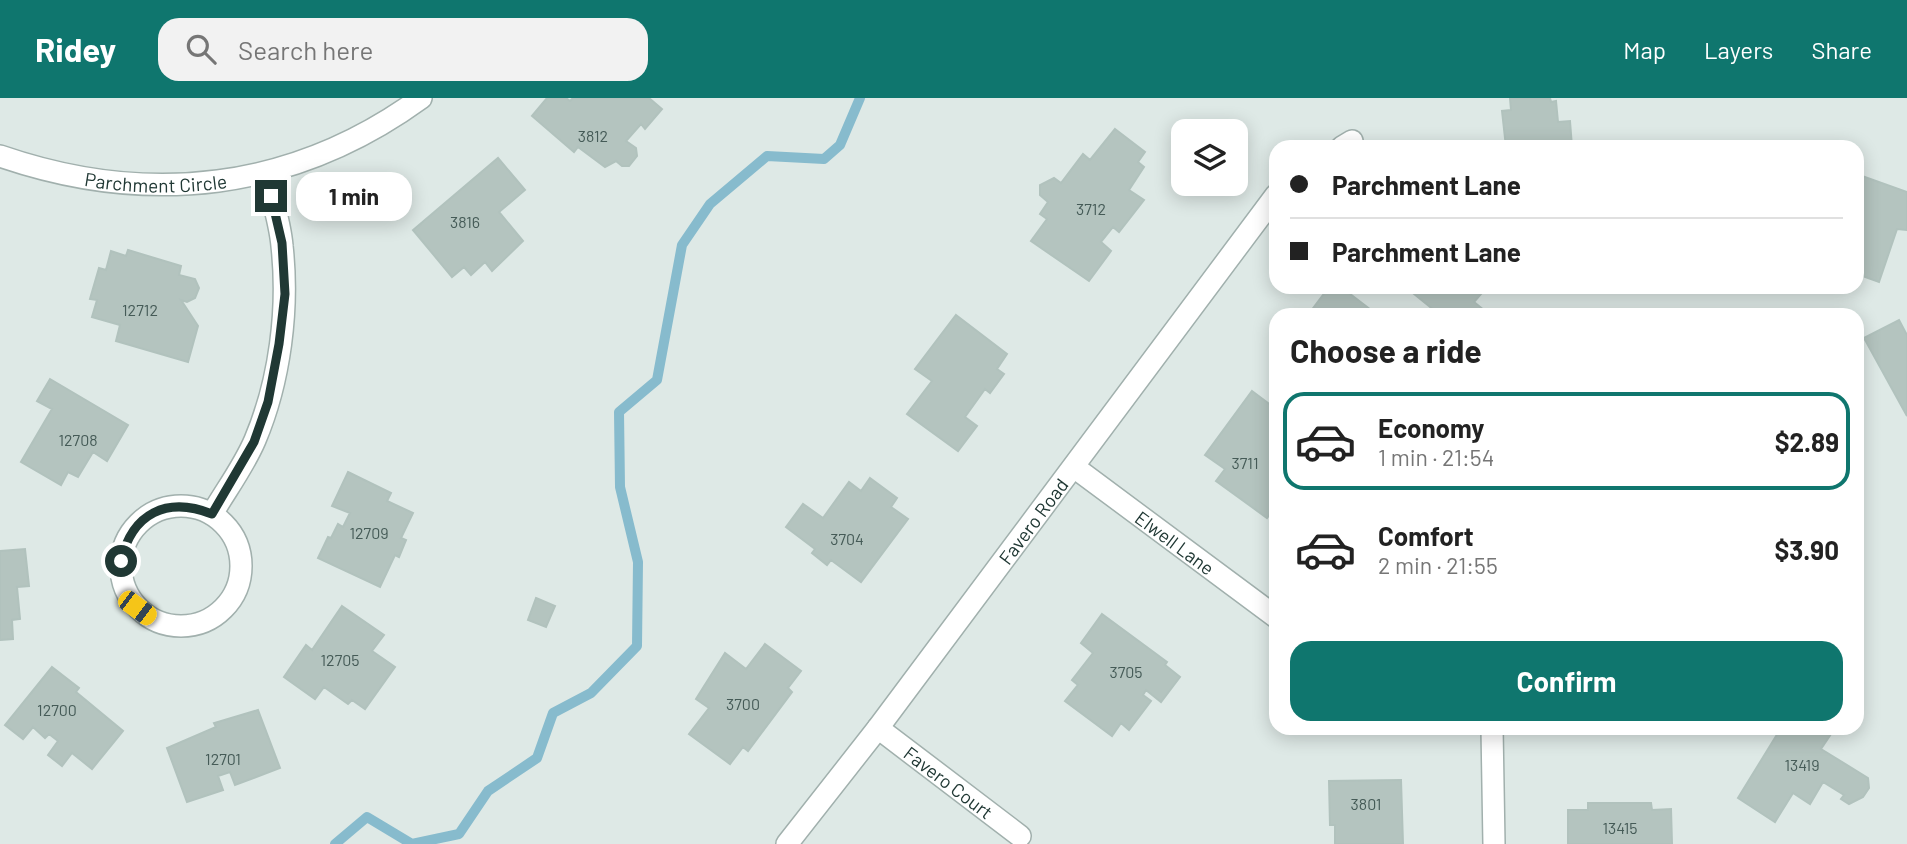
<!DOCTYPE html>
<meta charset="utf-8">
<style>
:root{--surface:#fff;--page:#f2f2f2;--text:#222;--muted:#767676;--line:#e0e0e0;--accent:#0f766e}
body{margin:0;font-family:Barlow,sans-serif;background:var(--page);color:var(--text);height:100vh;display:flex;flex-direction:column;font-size:26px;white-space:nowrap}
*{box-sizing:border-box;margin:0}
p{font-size:23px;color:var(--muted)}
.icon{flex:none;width:38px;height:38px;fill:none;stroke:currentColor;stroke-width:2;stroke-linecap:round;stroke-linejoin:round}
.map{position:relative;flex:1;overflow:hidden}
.sheet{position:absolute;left:1269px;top:210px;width:595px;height:427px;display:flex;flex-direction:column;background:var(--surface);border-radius:21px;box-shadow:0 4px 18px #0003}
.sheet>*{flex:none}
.top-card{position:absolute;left:1269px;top:42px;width:595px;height:154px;border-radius:21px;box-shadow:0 4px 18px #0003;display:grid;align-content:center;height:154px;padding:0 21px;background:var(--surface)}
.controls{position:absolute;left:1171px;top:21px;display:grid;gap:14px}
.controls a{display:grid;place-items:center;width:77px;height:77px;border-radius:14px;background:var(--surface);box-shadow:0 4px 18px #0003;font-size:35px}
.end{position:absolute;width:32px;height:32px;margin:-16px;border:9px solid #203834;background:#fff;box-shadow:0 0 0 4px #fff}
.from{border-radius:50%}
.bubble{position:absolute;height:49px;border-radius:21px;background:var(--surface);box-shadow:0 4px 18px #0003;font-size:23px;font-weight:700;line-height:49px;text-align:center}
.car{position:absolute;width:21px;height:42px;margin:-21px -10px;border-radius:9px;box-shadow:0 0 5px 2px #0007;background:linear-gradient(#f5c518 24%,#345 0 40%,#f5c518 0 76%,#345 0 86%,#f5c518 0)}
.top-card b{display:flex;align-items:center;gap:24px;height:66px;font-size:26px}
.top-card b+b{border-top:2px solid var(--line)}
.top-card i{width:18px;height:18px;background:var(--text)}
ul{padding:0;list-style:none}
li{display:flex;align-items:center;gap:21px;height:98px;margin:0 14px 10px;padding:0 7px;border:4px solid transparent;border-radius:21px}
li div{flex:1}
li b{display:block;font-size:26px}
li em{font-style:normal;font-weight:700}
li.selected{border-color:var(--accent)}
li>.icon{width:63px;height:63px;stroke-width:1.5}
h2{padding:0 21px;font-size:32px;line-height:84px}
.cta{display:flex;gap:14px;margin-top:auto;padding:14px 21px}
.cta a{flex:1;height:80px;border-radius:21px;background:var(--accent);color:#fff;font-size:28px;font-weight:700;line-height:80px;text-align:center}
header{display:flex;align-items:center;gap:42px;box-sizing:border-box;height:98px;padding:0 35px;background:var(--accent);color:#fff}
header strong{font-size:33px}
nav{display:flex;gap:38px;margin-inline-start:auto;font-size:24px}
.search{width:490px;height:63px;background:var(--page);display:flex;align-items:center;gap:18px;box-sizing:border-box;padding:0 24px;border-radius:21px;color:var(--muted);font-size:26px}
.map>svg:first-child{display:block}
</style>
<header>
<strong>Ridey</strong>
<div class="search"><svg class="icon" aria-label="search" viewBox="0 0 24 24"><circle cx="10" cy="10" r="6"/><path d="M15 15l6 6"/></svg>Search here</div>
<nav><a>Map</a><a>Layers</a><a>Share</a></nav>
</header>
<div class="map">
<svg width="1907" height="746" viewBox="0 0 1907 746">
<rect width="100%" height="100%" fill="#dee9e6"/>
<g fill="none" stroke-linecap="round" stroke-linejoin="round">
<path stroke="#87bbcd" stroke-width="10" d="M335,746L367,719L412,746L459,736L488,693L537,660L553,615L591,595L637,548L638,464L620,389L619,314L657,282L682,147L710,106L767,58L824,61L840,47L860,0"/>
</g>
<path fill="#b4c4bf" stroke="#b1c2bd" stroke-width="2" d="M547,0H566L570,3L573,0H649L662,11L645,31L641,26L626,43L636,50L637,58L629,68H622L616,63L605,69L578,49L574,54L532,18Z
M1510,0H1550L1551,4L1556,3L1558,24L1570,23L1572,49H1506L1502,13L1511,12Z
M1115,31L1145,54L1138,64L1144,69L1129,92L1144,102L1119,134L1113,129L1101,144L1111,153L1089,183L1031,143L1047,121L1040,116L1048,104L1040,97V87L1054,80L1061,85L1083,56L1090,62Z
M498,60L525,92L499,114L523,143L492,173L485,164L471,177L464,169L452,179L413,132Z
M1862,78L1907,94V132L1897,131L1879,184L1857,176V91Z
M128,152L181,168L179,177L195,181L199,190L195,200L187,204L181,202L198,228L188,264L116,243L120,227L92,219L97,202L90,201L99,170L106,172L111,153L126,158Z
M1329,189H1341L1375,215L1308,217Z
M1418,189H1487L1474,204L1485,213L1482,217H1440L1413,195Z
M956,217L1007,256L997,271L1004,276L990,295L985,291L965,319L977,328L958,353L907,316L932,283L915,271Z
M1899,222L1907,237V318L1864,240Z
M50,281L128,327L107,363L93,354L78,379L68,374L61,387L21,364L52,311L37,303Z
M1252,293L1276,311V408L1267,420L1216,383L1225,371L1205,357Z
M348,374L391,395L387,403L413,415L401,440L406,442L399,459L395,457L380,489L318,460L328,439L331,440L338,426L343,429L350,415L332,408Z
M870,380L897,400L891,409L908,421L861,484L831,462L827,467L812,455L815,451L786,429L803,406L823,420L849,384L861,393Z
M25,451L29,488L17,489L20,521L12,522L13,541L0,542V453Z
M536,500L555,508L546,529L528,522Z
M342,508L384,537L372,553L395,569L365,611L352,602L348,606L324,589L315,601L284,579L306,547L312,552Z
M1102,516L1167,564L1165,567L1180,579L1161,604L1146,592L1143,597L1151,603L1129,632L1121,625L1112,638L1065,603L1078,587L1072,582L1093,555L1081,545Z
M765,546L801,573L788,590L792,594L748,653L743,649L730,666L689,636L709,610L696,601L725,555L746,571Z
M52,569L79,590L76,594L123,633L92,671L72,655L62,668L48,657L58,643L49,636L45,640L33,629L23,641L5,627Z
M258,612L280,670L235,687L230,674L218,678L223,692L187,704L167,650L216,629L214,625Z
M1781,630H1835L1821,651L1868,680L1869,690L1863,699L1849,706L1841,701L1844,697L1823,684L1810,706L1793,695L1775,724L1738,700Z
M1401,682L1403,746H1335V727H1330L1329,683Z
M1588,705H1651L1652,712L1671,711L1672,746H1568V712H1588Z"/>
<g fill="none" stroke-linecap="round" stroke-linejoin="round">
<defs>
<g id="minor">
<path d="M1342,49L1352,43"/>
<path id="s1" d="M0,58C148,109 293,93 421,0"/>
<path id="s2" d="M1074,369L1276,519"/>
<circle cx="181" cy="468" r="60"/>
<path d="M212,416C226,392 244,368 255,342C280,283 289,211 282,148C280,123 271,98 266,75"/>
<path id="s3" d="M878,630L1020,738"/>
<path d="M1492,630L1494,746"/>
<path id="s4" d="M787,746L878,630L1276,97"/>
</g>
</defs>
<use href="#minor" stroke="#a1b0ad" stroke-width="24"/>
<use href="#minor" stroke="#fff" stroke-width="21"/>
</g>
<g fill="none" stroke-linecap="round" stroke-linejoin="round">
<path stroke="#203834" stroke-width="9" d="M121,463C132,415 167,398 212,416L254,344L268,304L279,246L285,196L282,145L271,98"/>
</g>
<g text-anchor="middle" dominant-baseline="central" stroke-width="5" stroke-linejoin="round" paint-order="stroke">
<g font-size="16" fill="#455b57">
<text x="593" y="37">3812</text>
<text x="1091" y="110">3712</text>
<text x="465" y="123">3816</text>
<text x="140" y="211">12712</text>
<text x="78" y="341">12708</text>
<text x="1245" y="364">3711</text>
<text x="369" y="434">12709</text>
<text x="847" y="440">3704</text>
<text x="340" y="561">12705</text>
<text x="1126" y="573">3705</text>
<text x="743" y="605">3700</text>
<text x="57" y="611">12700</text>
<text x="223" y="660">12701</text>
<text x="1802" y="666">13419</text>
<text x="1366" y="705">3801</text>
<text x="1620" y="729">13415</text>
</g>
<g font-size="19" fill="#203834" stroke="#eef6f3">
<text stroke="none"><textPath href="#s1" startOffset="159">Parchment Circle</textPath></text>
<text stroke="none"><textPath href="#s4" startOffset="406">Favero Road</textPath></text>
<text stroke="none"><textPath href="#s2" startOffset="126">Elwell Lane</textPath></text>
<text stroke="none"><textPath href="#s3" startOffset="89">Favero Court</textPath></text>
</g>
</g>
</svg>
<div class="controls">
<a><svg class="icon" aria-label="layers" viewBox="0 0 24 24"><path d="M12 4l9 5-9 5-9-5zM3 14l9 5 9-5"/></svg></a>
</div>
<i class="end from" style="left:121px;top:463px"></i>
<i class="end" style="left:271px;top:98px"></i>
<div class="bubble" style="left:296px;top:74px;width:116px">1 min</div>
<i class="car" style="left:137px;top:510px;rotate:127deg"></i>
<div class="top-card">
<b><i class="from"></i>Parchment Lane</b>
<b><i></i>Parchment Lane</b>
</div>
<section class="sheet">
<h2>Choose a ride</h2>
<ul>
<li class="selected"><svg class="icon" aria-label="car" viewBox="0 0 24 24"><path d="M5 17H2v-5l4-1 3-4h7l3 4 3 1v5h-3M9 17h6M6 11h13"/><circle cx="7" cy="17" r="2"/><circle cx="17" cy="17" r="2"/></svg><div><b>Economy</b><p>1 min · 21:54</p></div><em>$2.89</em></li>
<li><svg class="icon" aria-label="car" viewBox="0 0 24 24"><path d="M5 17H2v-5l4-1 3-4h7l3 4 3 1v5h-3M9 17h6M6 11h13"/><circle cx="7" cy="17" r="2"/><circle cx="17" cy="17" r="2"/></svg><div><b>Comfort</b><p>2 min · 21:55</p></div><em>$3.90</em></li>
</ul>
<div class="cta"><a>Confirm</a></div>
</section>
</div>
